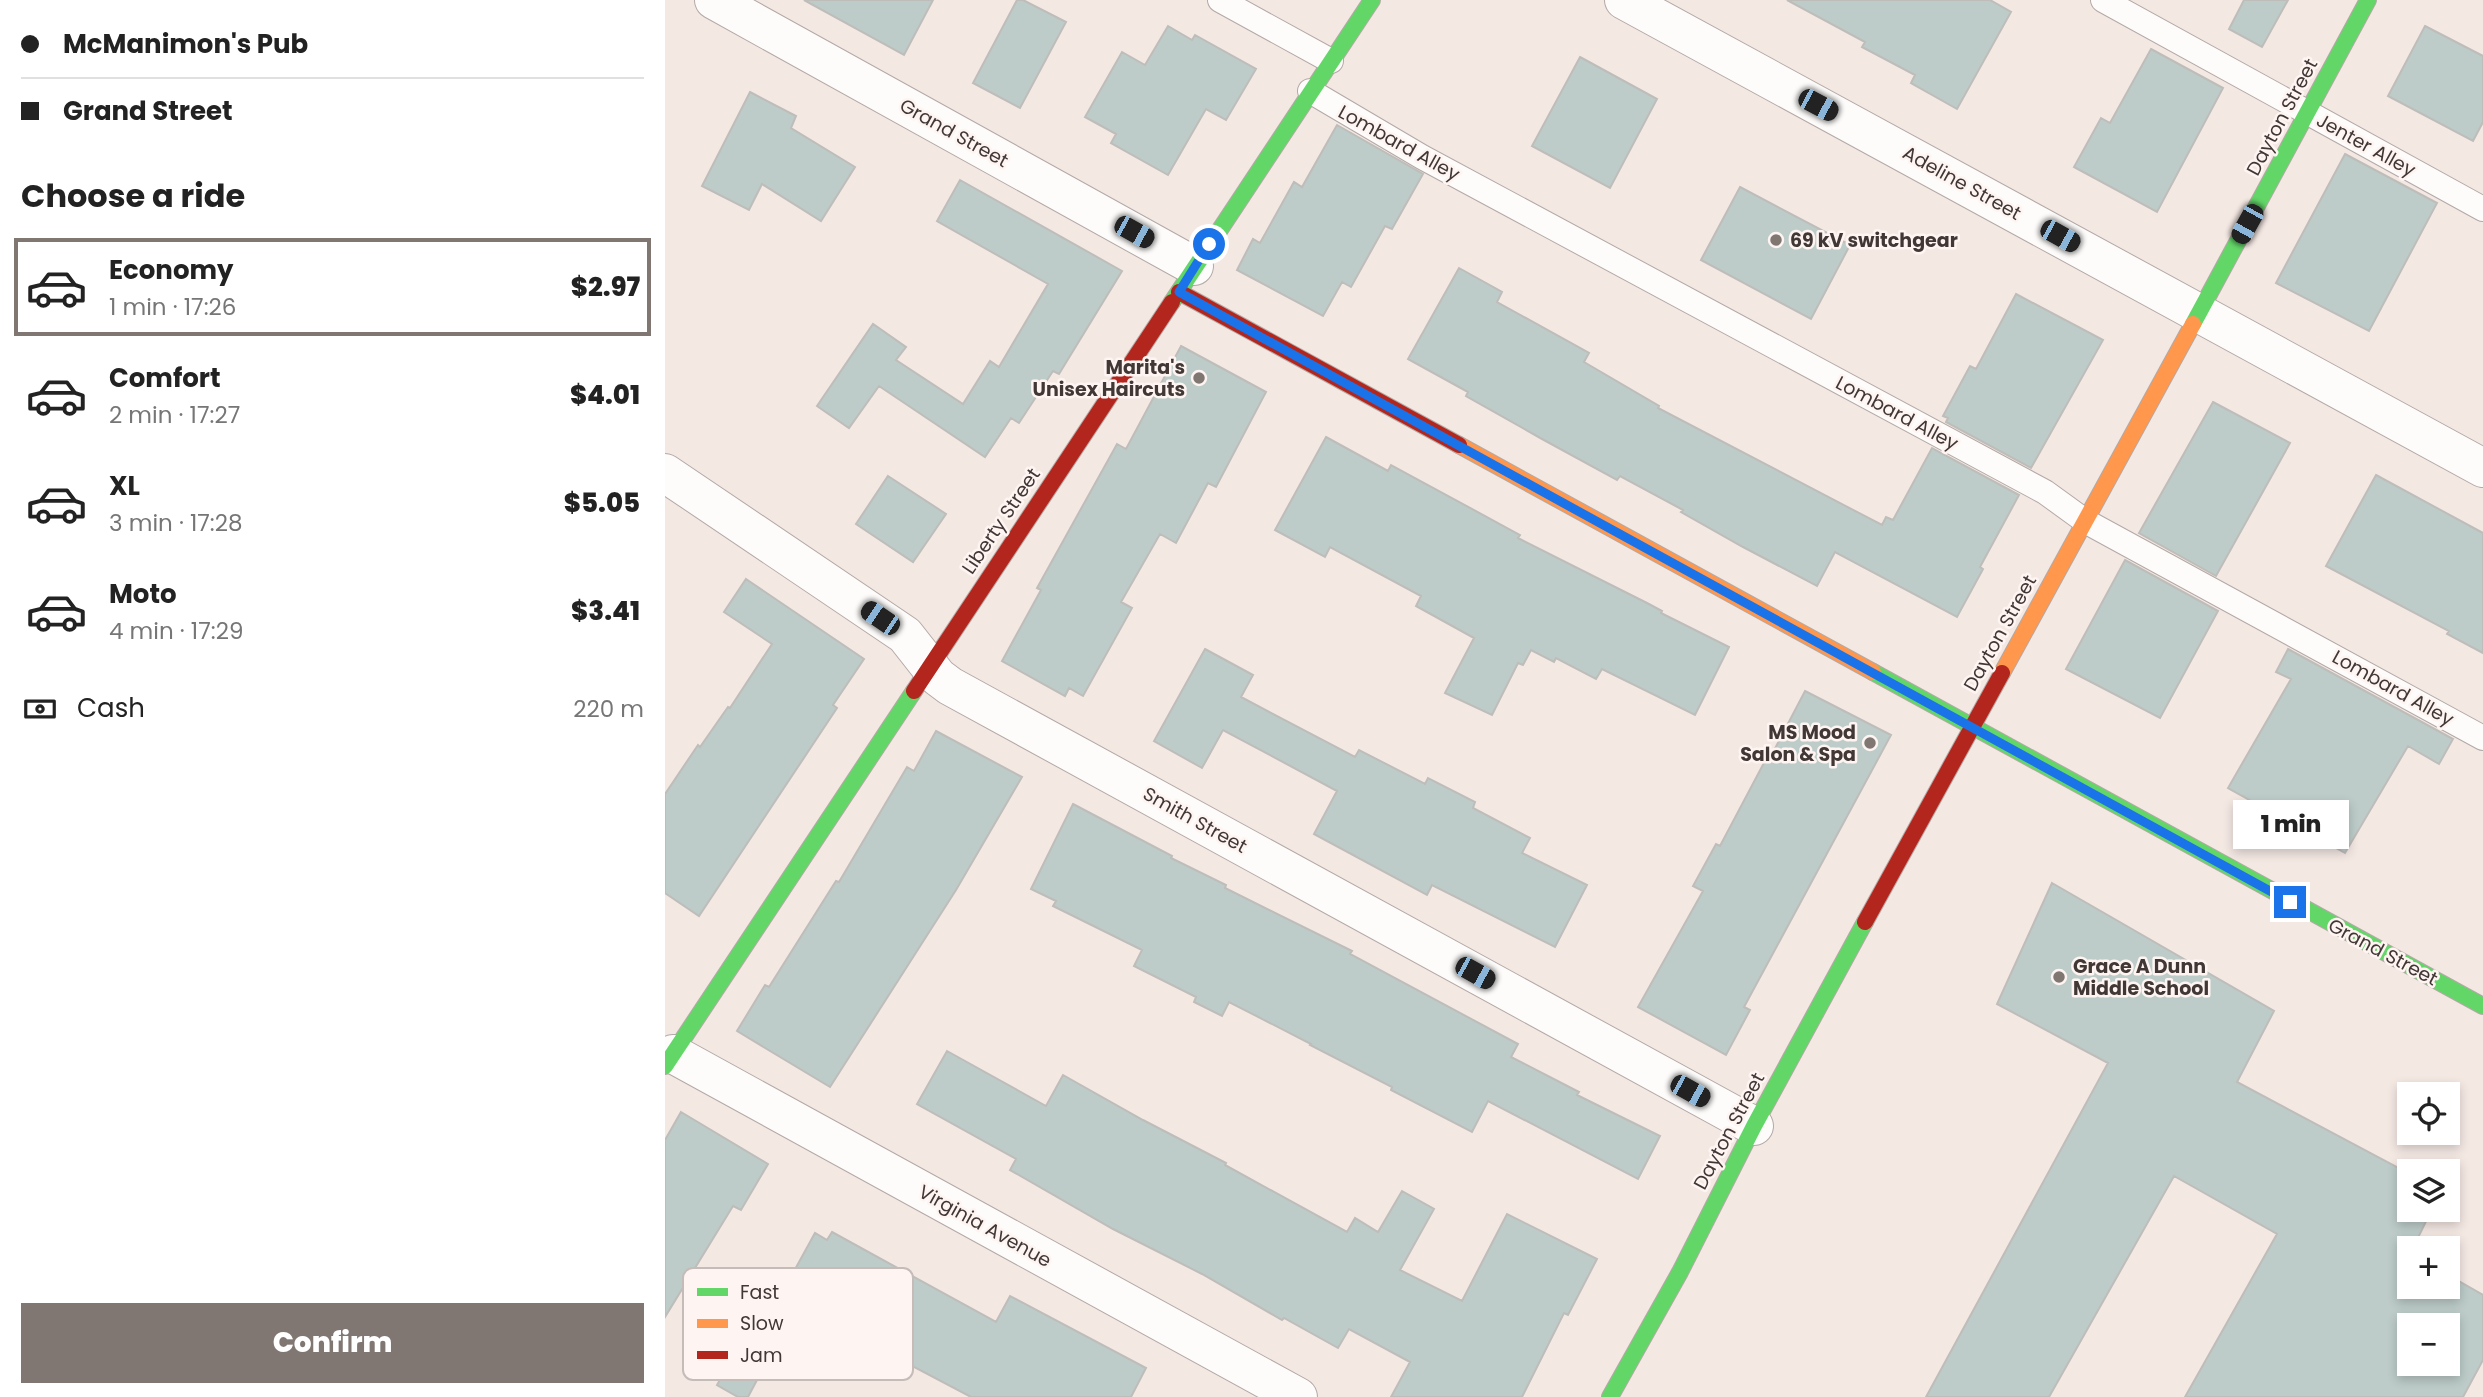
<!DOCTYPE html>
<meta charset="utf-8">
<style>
:root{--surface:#fff;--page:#f6f6f6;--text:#222;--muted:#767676;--line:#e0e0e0;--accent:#807672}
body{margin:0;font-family:Poppins,sans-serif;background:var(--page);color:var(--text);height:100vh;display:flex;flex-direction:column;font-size:26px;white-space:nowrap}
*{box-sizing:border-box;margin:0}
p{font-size:23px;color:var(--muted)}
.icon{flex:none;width:38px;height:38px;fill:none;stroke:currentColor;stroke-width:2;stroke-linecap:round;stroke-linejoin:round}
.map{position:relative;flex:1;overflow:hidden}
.sheet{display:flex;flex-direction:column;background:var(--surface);width:665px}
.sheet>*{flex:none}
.banner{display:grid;align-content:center;height:154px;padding:0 21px;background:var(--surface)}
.fabs{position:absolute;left:1732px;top:1082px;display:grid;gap:14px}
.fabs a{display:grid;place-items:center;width:63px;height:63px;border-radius:0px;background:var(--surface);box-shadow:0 4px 10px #0003;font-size:35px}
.end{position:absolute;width:32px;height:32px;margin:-16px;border:9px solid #1a73e8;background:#fff;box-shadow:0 0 0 4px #fff}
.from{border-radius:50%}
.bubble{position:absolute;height:49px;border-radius:0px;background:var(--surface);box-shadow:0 4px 10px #0003;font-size:23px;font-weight:800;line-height:49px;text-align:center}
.car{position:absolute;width:21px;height:42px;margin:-21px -10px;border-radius:9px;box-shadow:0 0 5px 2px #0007;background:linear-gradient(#222 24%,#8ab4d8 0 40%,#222 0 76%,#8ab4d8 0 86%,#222 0)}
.banner b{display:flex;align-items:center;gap:24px;height:66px;font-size:26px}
.banner b+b{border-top:2px solid var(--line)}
.banner i{width:18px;height:18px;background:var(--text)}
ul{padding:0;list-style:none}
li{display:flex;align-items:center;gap:21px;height:98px;margin:0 14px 10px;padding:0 7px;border:4px solid transparent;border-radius:0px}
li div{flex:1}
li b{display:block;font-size:26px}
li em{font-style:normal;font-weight:800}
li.active{border-color:var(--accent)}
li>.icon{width:63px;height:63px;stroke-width:1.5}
h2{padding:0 21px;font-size:32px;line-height:84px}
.pay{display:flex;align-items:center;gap:18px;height:77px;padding:0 21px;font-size:26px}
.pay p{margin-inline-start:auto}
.action{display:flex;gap:14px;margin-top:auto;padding:14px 21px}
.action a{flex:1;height:80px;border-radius:0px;background:var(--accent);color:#fff;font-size:28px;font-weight:800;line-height:80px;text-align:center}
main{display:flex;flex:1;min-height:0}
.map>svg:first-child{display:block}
</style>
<main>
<section class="sheet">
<div class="banner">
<b><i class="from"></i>McManimon's Pub</b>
<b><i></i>Grand Street</b>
</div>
<h2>Choose a ride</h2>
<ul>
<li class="active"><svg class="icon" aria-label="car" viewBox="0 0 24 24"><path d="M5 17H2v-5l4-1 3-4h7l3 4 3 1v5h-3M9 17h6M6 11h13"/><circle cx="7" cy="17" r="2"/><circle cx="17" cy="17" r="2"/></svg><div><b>Economy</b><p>1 min · 17:26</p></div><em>$2.97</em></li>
<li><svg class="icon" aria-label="car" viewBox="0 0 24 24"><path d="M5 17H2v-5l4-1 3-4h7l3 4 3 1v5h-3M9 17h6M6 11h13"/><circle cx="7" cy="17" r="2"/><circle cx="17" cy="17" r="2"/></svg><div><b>Comfort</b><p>2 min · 17:27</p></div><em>$4.01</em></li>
<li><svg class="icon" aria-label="car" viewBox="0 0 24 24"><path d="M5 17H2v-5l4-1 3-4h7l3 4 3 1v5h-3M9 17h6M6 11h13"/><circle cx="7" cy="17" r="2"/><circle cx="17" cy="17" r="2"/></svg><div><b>XL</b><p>3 min · 17:28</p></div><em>$5.05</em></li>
<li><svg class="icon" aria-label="car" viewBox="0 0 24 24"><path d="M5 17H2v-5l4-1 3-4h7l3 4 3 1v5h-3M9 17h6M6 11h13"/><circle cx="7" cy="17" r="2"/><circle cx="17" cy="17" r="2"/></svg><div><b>Moto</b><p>4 min · 17:29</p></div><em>$3.41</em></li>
</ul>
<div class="pay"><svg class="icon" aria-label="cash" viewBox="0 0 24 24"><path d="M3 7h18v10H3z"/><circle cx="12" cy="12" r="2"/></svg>Cash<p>220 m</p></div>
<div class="action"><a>Confirm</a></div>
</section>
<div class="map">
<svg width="1818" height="1397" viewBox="0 0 1818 1397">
<rect width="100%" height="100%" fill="#f4e8e3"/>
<path fill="#bdccc9" stroke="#bebdba" stroke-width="2" fill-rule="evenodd" d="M139,0H268L239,55Z
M352,0H358L401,22L355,108L308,83Z
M1122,0H1325L1346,12L1292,109L1246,83L1250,75L1197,47L1200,42Z
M1579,0H1623L1597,47L1564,29Z
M503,26L527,40L530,35L591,69L561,120L541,109L503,175L446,143L451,134L420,117L457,52L480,65Z
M1760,26L1818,56V122L1808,141L1723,96Z
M1486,49L1558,88L1492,212L1409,167L1436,118L1445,123Z
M915,57L992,99L945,188L867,146Z
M85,92L131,116L126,128L190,167L156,221L97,184L84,210L37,186Z
M672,125L758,174L727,229L720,226L686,287L677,282L658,316L572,270L588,239L595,243L629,182L637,187Z
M1680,154L1772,203L1704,331L1611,283Z
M295,180L457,271L394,374L388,371L354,423L346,418L320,457L214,386L184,428L152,406L208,324L241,347L231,360L298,404L325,361L334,367L383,284L272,221Z
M1075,187L1185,245L1146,319L1036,260Z
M794,268L837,292L832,302L924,353L919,362L994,406L993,408L1217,525L1221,517L1228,520L1267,448L1354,495L1315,567L1318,569L1292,617L1170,552L1152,586L1078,547L1016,512L1018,510L955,476L952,480L877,439L801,396L803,392L743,359Z
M1351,294L1438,340L1366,468L1281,422L1283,418L1278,416L1305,366L1311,369Z
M516,346L601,392L551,487L543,483L511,543L495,534L456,602L467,608L418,696L404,688L400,696L337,661L376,590L372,588L452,444L461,449Z
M1548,402L1625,443L1551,576L1474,533Z
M661,437L723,471L726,465L855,535L853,538L982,603L997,611L996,613L1064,647L1030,715L937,669L931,679L891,658L889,662L866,650L858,665L853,663L827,715L780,693L809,638L751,606L756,596L665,547L660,557L610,530Z
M1711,475L1818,533V653L1782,634L1784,631L1661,566Z
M223,476L281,514L248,562L191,524Z
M1460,560L1553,611L1495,718L1401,669Z
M81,579L199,659L168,705L172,708L34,916L0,893V794L33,745L35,747L63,707L65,708L107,644L59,612Z
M540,649L588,675L576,697L690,757L694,750L760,784L763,778L810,802L808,808L865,838L857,853L922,885L890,947L767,885L762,895L649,834L672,791L558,730L537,768L489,741Z
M1623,649L1788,739L1774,764L1743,746L1680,853L1563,788L1626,679L1611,672Z
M1140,691L1226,735L1079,1007L1085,1010L1061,1055L973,1007L1038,891L1028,886L1051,844L1055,846L1101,759L1104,760Z
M271,731L357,777L291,890L165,1087L72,1031L100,985L104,987L171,881L174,882L242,767L249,771Z
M408,804L507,856L506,858L561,885L560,888L687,951L685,954L853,1044L846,1057L914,1092L912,1095L995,1136L973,1179L823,1101L807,1132L726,1090L727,1087L645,1045L646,1044L564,1002L557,1016L529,1002L531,997L469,966L477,950L388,906L391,901L366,889Z
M1387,883L1609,1011L1572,1082L1745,1174V1209H1767L1748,1248H1745V1286H1783V1275L1818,1295V1360L1798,1397H1520L1612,1234L1509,1176L1384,1397H1261L1443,1063L1332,1004ZM1745,1325H1783V1363H1745Z
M282,1051L381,1106L398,1075L478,1120L561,1163L560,1165L682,1232L690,1218L713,1232L737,1191L769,1209L735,1270L797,1301L842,1214L932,1259L903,1315L899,1313L857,1397H726L745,1362L684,1329L673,1348L619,1318L617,1320L537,1274L448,1229L345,1170L351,1159L252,1104Z
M16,1112L103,1164L76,1210L68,1206L0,1317V1140Z
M167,1232L331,1322L345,1296L481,1368L466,1397H306L200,1341L186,1367L101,1322L150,1233L162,1240Z
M72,1348L101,1363L83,1397H73L52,1385Z"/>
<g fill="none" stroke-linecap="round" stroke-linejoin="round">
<defs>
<path id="lane" d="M555,0L666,61
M1438,0L1818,209
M645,91L757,157L1380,492L1420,521L1818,738"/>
<path id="street" d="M49,0L529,266
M959,0L1818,468
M0,473L240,635L273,677L285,686L1089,1126
M8,1054L633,1397"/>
<path id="fast" d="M507,302L707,0
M1528,324L1703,0
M1208,672L1818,1006
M0,1066L249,691
M945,1397L1015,1272L1089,1126L1200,922"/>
<path id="slow" d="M794,445L1208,672
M1337,673L1528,324"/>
<path id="jam" d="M514,292L794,445
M249,691L507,302
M1200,922L1337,673"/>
</defs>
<use href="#lane" stroke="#b3a9a6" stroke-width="26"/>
<use href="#street" stroke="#b3a9a6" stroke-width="40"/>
<use href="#fast" stroke="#b3a9a6" stroke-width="18"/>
<use href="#slow" stroke="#b3a9a6" stroke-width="18"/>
<use href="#jam" stroke="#b3a9a6" stroke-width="18"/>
<use href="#lane" stroke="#fdfcfb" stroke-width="24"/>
<use href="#street" stroke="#fdfcfb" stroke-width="38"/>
<use href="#fast" stroke="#63d668" stroke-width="16"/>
<use href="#slow" stroke="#ff974d" stroke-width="16"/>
<use href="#jam" stroke="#b3261e" stroke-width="16"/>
</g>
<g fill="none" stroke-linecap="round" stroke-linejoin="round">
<path stroke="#1a73e8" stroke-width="9" d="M544,244L514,292L1625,902"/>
</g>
<g fill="#807672" stroke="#fef5f2" stroke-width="2.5">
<circle cx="1111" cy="240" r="7"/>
<circle cx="534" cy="378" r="7"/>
<circle cx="1205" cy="743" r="7"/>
<circle cx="1394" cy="977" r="7"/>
</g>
<g text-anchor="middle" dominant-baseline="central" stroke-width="5" stroke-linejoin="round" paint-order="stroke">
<g font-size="19" fill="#413835" stroke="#fef5f2">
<text transform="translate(1617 117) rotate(-62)">Dayton Street</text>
<text transform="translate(289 133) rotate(29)">Grand Street</text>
<text transform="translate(734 143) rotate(29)">Lombard Alley</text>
<text transform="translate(1701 145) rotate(29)">Jenter Alley</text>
<text transform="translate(1297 183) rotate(29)">Adeline Street</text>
<text transform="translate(1232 413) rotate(28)">Lombard Alley</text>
<text transform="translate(336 521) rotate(-56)">Liberty Street</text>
<text transform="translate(1335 633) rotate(-61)">Dayton Street</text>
<text transform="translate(1728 688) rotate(29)">Lombard Alley</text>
<text transform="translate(530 820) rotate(29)">Smith Street</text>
<text transform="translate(1718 952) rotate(28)">Grand Street</text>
<text transform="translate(1064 1131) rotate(-62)">Dayton Street</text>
<text transform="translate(320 1226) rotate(29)">Virginia Avenue</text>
</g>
<g font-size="19" font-weight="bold" fill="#413835" stroke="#fef5f2" text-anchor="start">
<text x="1125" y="240">69 kV switchgear</text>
<text x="520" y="367" text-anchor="end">Marita's<tspan x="520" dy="22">Unisex Haircuts</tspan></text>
<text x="1191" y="732" text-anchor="end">MS Mood<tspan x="1191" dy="22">Salon &amp; Spa</tspan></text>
<text x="1408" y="966">Grace A Dunn<tspan x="1408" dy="22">Middle School</tspan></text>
</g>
</g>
<rect x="18" y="1268" width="230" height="112" rx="10" fill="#fef5f2" stroke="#c5bcb9" stroke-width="2"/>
<rect x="32" y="1288" width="31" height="8" fill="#63d668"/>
<rect x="32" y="1319" width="31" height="9" fill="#ff974d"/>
<rect x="32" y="1351" width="31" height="8" fill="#b3261e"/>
<g font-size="19" fill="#413835">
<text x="75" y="1299">Fast</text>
<text x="75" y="1330">Slow</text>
<text x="75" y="1362">Jam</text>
</g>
</svg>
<div class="fabs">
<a><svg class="icon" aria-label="locate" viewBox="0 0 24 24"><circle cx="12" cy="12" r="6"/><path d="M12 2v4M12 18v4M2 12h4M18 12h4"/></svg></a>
<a><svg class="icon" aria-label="layers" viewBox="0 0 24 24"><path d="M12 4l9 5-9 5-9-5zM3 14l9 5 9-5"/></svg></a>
<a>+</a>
<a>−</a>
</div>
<i class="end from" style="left:544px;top:244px"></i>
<i class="end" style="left:1625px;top:902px"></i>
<div class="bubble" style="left:1568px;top:800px;width:116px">1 min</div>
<i class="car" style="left:1153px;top:105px;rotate:118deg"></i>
<i class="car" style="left:1582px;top:224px;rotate:209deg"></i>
<i class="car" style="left:469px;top:232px;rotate:119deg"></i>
<i class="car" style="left:1395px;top:236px;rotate:119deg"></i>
<i class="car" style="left:215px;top:618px;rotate:304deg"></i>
<i class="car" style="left:810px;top:973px;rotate:119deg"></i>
<i class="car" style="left:1025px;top:1091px;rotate:119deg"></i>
</div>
</main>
